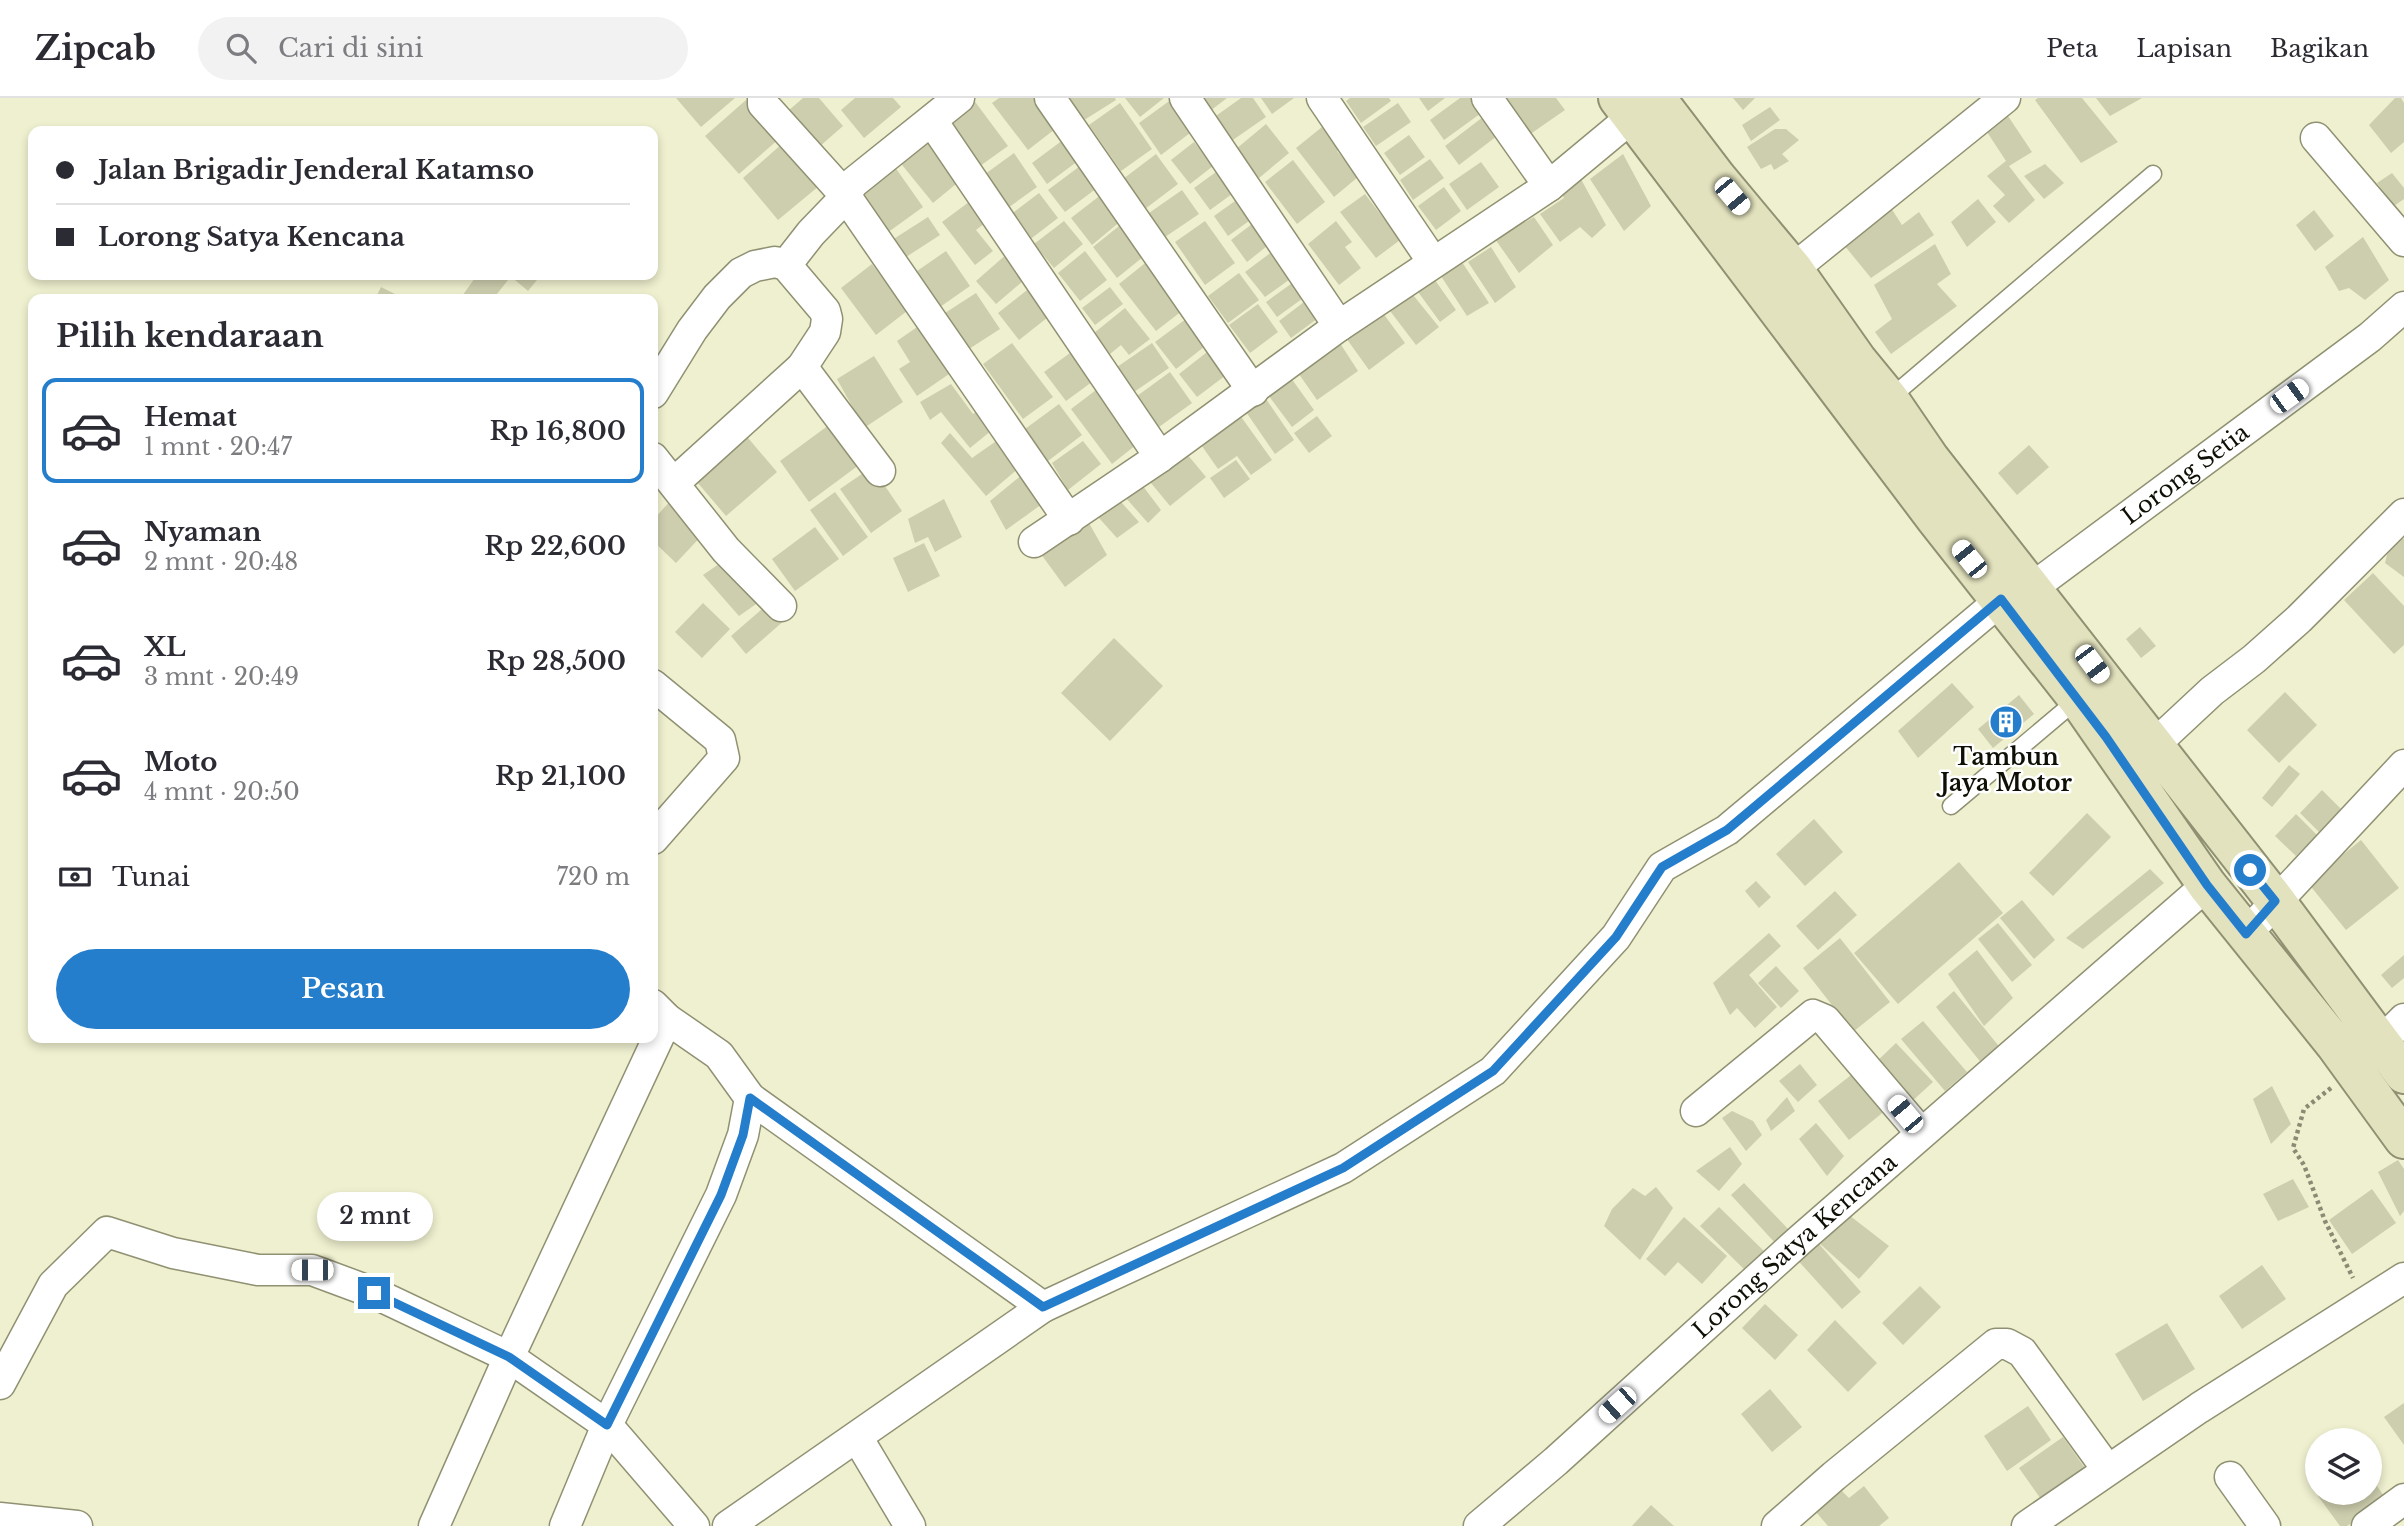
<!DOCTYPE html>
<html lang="id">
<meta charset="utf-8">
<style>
:root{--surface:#fff;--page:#f2f2f3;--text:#2b2b33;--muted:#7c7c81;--line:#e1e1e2;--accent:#257ecc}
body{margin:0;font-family:"Libre Baskerville",serif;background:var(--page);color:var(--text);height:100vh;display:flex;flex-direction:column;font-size:26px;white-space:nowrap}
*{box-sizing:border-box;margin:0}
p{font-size:23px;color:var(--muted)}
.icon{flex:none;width:38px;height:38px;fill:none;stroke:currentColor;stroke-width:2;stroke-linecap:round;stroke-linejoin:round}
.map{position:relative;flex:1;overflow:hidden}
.sheet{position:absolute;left:28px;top:196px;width:630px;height:749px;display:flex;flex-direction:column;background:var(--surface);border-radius:14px;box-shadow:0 4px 10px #0003}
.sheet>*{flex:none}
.guide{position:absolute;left:28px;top:28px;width:630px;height:154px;border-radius:14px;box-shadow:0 4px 10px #0003;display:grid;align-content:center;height:154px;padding:0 28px;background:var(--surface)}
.tools{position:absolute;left:2305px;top:1330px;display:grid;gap:14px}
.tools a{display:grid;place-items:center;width:77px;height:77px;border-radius:50%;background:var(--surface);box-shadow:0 4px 10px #0003;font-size:35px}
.end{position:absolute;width:32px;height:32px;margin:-16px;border:9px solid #257ecc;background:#fff;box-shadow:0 0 0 4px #fff}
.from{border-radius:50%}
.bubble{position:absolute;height:49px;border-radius:24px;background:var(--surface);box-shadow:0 4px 10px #0003;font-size:23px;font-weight:600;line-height:49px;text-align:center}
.car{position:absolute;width:21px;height:42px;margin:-21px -10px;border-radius:9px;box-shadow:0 0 5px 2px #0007;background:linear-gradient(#fff 24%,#345 0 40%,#fff 0 76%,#345 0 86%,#fff 0)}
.guide b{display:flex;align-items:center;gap:24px;height:66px;font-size:26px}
.guide b+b{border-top:2px solid var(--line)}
.guide i{width:18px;height:18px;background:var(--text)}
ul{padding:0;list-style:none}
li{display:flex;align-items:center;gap:21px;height:105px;margin:0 14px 10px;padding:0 14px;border:4px solid transparent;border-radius:14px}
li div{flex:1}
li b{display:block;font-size:26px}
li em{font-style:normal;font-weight:600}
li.current{border-color:var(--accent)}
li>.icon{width:63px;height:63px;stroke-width:1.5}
h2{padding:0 28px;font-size:32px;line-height:84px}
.pay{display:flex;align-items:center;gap:18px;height:77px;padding:0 28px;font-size:26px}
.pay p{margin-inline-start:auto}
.action{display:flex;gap:14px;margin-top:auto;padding:14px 28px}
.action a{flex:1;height:80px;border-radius:42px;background:var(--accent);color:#fff;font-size:28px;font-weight:600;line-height:80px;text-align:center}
header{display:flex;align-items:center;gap:42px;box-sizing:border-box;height:98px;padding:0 35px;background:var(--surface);border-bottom:2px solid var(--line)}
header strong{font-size:33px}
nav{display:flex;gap:38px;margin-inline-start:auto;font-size:24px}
.search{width:490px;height:63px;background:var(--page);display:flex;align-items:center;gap:18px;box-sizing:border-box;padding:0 24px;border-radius:38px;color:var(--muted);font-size:26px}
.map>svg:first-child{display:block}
</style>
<header>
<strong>Zipcab</strong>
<div class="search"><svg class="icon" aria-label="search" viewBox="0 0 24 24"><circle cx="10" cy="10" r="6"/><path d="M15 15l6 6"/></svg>Cari di sini</div>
<nav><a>Peta</a><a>Lapisan</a><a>Bagikan</a></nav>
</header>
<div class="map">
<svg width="2404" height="1428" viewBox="0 0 2404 1428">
<rect width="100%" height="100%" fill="#eff0cf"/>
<path fill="#cdceae" d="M676,0H735L701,29Z
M803,0H819L843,28L819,49L788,13Z
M855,0H893L901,9L864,40L841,12Z
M999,0H1038L1059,28L1028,52L992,5Z
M1066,0H1115L1116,2L1081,24Z
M1125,0H1164L1140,19Z
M1201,0H1227L1210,13Z
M1241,0H1253L1266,19L1230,44L1213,20Z
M1261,0H1294L1272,16Z
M1350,0H1389L1391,3L1361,25L1346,3Z
M1419,0H1445L1428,13Z
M1460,0H1474L1484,13L1444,42L1430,22Z
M1502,0H1556L1565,12L1529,37Z
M1733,0H1755L1743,12Z
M2038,0H2082L2118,44L2081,65L2035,2Z
M2096,0H2142L2110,18Z
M2395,0H2401L2404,5V44L2391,55L2369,27Z
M973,1L1008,48L980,68L946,21Z
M1172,1L1194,32L1161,57L1139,25Z
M746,2L780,40L739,76L705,38Z
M1120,5L1152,51L1121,73L1089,27Z
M1398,5L1411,24L1376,48L1363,29Z
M1770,9L1780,22L1751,43L1742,27Z
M2006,15L2032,54L2009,68L2035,102L2009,125L1993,108L2005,97L1987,78L2006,63L1987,34Z
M1483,19L1497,38L1459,67L1445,48Z
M1327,25L1344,47L1337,53L1358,79L1334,99L1296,50Z
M1266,26L1289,55L1259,80L1236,51Z
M928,29L967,77L933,105L894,57Z
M1775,31H1786L1799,42L1782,56L1789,63L1774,72L1771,66L1761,71L1747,49Z
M1071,36L1086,57L1047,86L1032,65Z
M1409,37L1425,59L1400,77L1384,55Z
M1194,44L1213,68L1190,86L1171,62Z
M783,45L819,88L778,122L743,80Z
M1014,55L1037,89L1005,112L981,79Z
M1156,56L1178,86L1145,111L1123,81Z
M1623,56L1651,108L1624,133L1590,81Z
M1430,61L1444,80L1413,102L1400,82Z
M890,62L923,109L887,135L854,88Z
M1293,62L1325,104L1297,126L1265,84Z
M1481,64L1499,89L1467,112L1449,86Z
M1084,65L1101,87L1065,114L1048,92Z
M2045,66L2064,85L2044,101L2024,78Z
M1576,72L1606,127L1592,140L1580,129L1560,144L1540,116L1564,100L1556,88Z
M1216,74L1232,96L1210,112L1194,90Z
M2392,75L2404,90V101L2394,108L2377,85Z
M1444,89L1461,113L1436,132L1418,108Z
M1182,92L1199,116L1165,139L1149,115Z
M1039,95L1058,120L1028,143L1010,117Z
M1102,96L1122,122L1092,147L1071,120Z
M1365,96L1400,142L1376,160L1340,114Z
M973,101L989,122L976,132L993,153L975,167L942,124Z
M1978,101L1996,124L1967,149L1951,124Z
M1235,103L1249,123L1228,138L1214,118Z
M1891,110L1902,127L1919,114L1934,137L1871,180L1844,147Z
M2314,112L2334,138L2315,153L2296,127Z
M928,119L940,137L903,161L892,142Z
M1534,119L1553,147L1519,175L1495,141Z
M1064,123L1083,146L1054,170L1034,146Z
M1205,123L1235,165L1205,187L1175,144Z
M1256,123L1272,144L1247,164L1231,142Z
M1336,123L1352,144L1345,149L1361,170L1339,187L1308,146Z
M1124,124L1148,155L1117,180L1093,149Z
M2363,139L2389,182L2365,202L2349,190L2339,193L2325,169Z
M1935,146L1951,176L1937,186L1957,208L1891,256L1875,234L1892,221L1874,187Z
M1491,149L1516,189L1495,205L1468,164Z
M946,153L970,188L940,209L917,173Z
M1085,153L1107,182L1080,203L1058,175Z
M1273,153L1293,179L1265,199L1245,174Z
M1008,155L1029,178L996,206L976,183Z
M1460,161L1489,205L1467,218L1439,175Z
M1149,162L1187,209L1156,233L1119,186Z
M872,166L907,213L876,237L841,190Z
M1239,175L1259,202L1228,225L1208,198Z
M1430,175L1456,212L1440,224L1413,187Z
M477,177H502L508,182L493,201H460Z
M509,177H541L528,193Z
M1295,183L1306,198L1277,219L1266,204Z
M381,189L405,201H375Z
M1031,189L1052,216L1019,242L998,215Z
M1110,189L1123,206L1095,227L1082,210Z
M1409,192L1439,229L1416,247L1387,209Z
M976,195L1000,231L969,251L945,215Z
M1308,201L1321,218L1291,240L1279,223Z
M1258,206L1278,234L1250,255L1229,227Z
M1377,207L1405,245L1369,272L1341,233Z
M1125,210L1150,241L1129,257L1121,247L1110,256L1094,235Z
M1194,215L1214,241L1176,271L1155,244Z
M920,227L952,274L917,298L899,271L910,264L897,243Z
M1336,239L1358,273L1317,302L1294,269Z
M1012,245L1053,299L1023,321L983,266Z
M1152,245L1169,270L1134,294L1117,269Z
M1216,247L1234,271L1197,299L1179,276Z
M1074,252L1096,281L1066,303L1044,274Z
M874,258L903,304L864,330L837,281Z
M1286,273L1314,312L1292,329L1263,290Z
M1170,274L1192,305L1159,329L1137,298Z
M951,286L973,316L983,309L997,328L970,350L941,314L930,322L920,304Z
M1100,289L1141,343L1112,366L1071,311Z
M1264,298L1294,342L1275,356L1244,311Z
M1059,306L1082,337L1048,363L1025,331Z
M1237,313L1272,362L1251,377L1237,358L1218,371L1197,341Z
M1317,318L1332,338L1309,355L1294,335Z
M833,324L863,364L809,404L780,363Z
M743,334L777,374L726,418L692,378Z
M950,335L972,360L1002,339L1020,369L986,398L941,345Z
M1083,343L1101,366L1068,392L1052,365Z
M2029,347L2049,369L2017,397L1998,375Z
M1182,350L1206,379L1170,408L1146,379Z
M1236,362L1250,381L1224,400L1210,380Z
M872,369L902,413L871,435L840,391Z
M1023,376L1042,406L1006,432L990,403Z
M1136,379L1161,412L1148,425L1118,391Z
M835,394L868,439L843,458L810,412Z
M1113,395L1139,424L1117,440L1090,410Z
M673,400L707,432L676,465L653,443V422Z
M944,401L962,439L935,454L928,439L915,445L908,421Z
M1085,418L1107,457L1065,489L1038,452Z
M815,429L839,461L795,493L772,461Z
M2393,432L2404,441V479L2385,465Z
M924,445L940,478L908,494L893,460Z
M729,459L766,499L739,518L703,477Z
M2373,475L2404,508V547L2394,556L2344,502Z
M771,503L786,521L746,556L731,538Z
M703,505L730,531L702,560L675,534Z
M2140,529L2156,548L2141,560L2126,541Z
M1114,540L1163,588L1110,643L1061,595Z
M1952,585L1974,609L1918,660L1898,633Z
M2285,594L2317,627L2279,665L2247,632Z
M2019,597L2034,616L1993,650L1978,631Z
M2289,667L2300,676L2272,709L2262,700Z
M2322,692L2341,711L2319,734L2300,715Z
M2087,715L2111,739L2053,798L2029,775Z
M2296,716L2317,737L2296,758L2275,738Z
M1814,721L1843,754L1805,788L1776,756Z
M2361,742L2399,790L2346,832L2308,785Z
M1959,764L2003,815L1898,906L1854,855Z
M2150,771L2164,785L2083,851L2066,840Z
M1756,783L1771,799L1759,810L1745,793Z
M1835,793L1857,817L1818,852L1796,828Z
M2022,802L2055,842L2034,861L2000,820Z
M1998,825L2032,867L2012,884L1978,841Z
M1769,835L1781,848L1749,877L1777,909L1755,930L1737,910L1730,917L1713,885Z
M1840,840L1890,904L1853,934L1803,870Z
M1977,852L2013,900L1984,928L1948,876Z
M2404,857V880L2392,890L2381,877Z
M1776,868L1799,893L1781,910L1758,885Z
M1954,893L2002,952L1983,967L1936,909Z
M1923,923L1967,974L1945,993L1901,941Z
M1896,945L1933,984L1910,1005L1874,966Z
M1800,966L1817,987L1798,1004L1779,983Z
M1855,974L1886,1012L1849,1042L1818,1003Z
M2272,988L2291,1026L2271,1046L2253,1001Z
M1787,999L1795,1013L1771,1033L1766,1022Z
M1732,1013L1753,1023L1762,1037L1746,1053L1722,1020Z
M1816,1025L1844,1058L1827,1078L1799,1041Z
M1730,1049L1742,1066L1719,1093L1696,1073Z
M2398,1062L2404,1071V1113L2400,1118L2378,1074Z
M2293,1081L2309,1109L2278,1123L2263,1096Z
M1744,1085L1791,1134L1777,1147L1731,1097Z
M1656,1089L1673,1110L1640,1162L1604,1128L1612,1111L1633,1090L1645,1098Z
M2372,1091L2396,1125L2352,1156L2329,1122Z
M1719,1109L1765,1154L1746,1173L1700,1128Z
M1845,1114L1889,1148L1859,1181L1818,1144Z
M1684,1119L1727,1158L1702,1186L1678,1164L1665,1178L1646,1161Z
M1812,1138L1861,1194L1842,1211L1792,1156Z
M2262,1167L2286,1201L2242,1231L2219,1198Z
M1920,1188L1941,1209L1903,1247L1882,1225Z
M1765,1206L1798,1237L1775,1262L1742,1230Z
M1835,1222L1877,1265L1848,1294L1807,1252Z
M2167,1225L2195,1271L2143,1303L2115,1256Z
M1770,1291L1802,1329L1772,1354L1741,1316Z
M2404,1305V1347L2384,1319Z
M2028,1308L2051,1342L2007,1373L1984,1338Z
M2063,1339L2087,1373L2043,1404L2019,1370Z
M2370,1378L2386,1401L2347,1428H2340L2318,1398L2322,1395H2370Z
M1864,1388L1889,1420L1879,1428H1828L1816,1414L1842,1393L1849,1400Z
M1651,1407L1674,1428H1632Z"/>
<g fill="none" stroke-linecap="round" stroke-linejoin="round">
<defs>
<path id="service" d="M1889,301L2153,76
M1951,708L2078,601"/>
<g id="minor">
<path d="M763,0V6L845,97L1069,422"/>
<path d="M1050,0L1253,293"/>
<path d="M1185,0L1339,228"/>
<path d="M1322,0L1433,164"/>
<path d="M1487,0L1549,88"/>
<path d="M932,23L1160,359"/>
<path d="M2316,40L2404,143"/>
<path d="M786,167L811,135L838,107L853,85L959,0"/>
<path d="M1793,171L2005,0"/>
<path d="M802,269L880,373"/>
<path d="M653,295L692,232L717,199L741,175L755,168L775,164L786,167L825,213L827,221L825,234L802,269L674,385"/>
<path d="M653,360L726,452L781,508"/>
<path d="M1034,444L1160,359L1339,228L1549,88L1632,19"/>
<path id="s1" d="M2032,490L2370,239L2404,209"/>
<path d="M653,587L720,642L724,660L653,741"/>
<path d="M2153,648L2212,593L2254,561L2299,521L2404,416"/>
<path d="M2246,836L2404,667"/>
<path d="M2381,944L2404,921"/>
<path d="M750,1000L1043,1209"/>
<path d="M1696,1013L1813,917L1825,922L1921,1035"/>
<path d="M0,1286L53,1187L107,1134L173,1155L258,1172H312L374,1195L509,1259L607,1327L694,1428"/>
<path d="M857,1339L910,1428"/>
<path d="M2230,1379L2265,1428"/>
<path d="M0,1420L77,1428"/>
<path d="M434,1428L509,1259L667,921"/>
<path d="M565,1428L607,1327L721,1097L743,1037L750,1000L719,957L667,921L653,907"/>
<path d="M728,1428L1043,1209L1343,1070L1493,973L1616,839L1662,769L1727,732L2002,501"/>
<path id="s2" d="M1479,1428L1556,1363L1801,1141L2207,787"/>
<path d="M1777,1428L1834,1378L1996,1246H2007L2022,1254L2107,1371"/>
<path d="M2027,1428L2199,1310L2404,1180"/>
<path d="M2367,1428L2404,1401"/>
</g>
<path id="secondary" d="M1618,0L1936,421L2078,601L2207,787L2335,946L2404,1041
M1656,0L1717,80L1793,171L1857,262L1889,301L1930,361L2275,802L2404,976"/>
</defs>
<use href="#service" stroke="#909172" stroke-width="19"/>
<use href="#minor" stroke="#909172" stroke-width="33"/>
<use href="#secondary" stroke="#909172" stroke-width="42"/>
<path stroke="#8a8b74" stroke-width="4.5" stroke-dasharray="3.5 3.5" stroke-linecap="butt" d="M2331,990L2304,1011L2293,1050L2304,1067L2325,1123L2353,1180"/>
<use href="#service" stroke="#fff" stroke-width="16"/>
<use href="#minor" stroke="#fff" stroke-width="30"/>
<use href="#secondary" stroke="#e2e2be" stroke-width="38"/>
</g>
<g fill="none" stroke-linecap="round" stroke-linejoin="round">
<path stroke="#257ecc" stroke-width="9" d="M374,1195L509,1259L607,1327L721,1097L743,1037L750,1000L1043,1209L1343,1070L1493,973L1616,839L1662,769L1727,732L2001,501L2106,639L2207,787L2246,836L2275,803L2250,772"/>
</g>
<defs>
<symbol id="building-disc" viewBox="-11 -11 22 22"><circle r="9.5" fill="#257ecc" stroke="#fff"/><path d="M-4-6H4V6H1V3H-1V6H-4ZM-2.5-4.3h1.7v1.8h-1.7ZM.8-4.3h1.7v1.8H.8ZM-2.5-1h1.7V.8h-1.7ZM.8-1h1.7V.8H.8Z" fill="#fff"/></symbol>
</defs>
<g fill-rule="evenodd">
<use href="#building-disc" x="1987" y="605" width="38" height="38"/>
</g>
<g text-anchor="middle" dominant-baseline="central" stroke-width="5" stroke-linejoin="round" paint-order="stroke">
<g font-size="23" fill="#0f1005" stroke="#fff">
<text stroke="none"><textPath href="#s1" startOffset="191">Lorong Setia</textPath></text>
<text stroke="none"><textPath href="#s2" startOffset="422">Lorong Satya Kencana</textPath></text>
</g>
<g font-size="23" font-weight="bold" fill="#0f1005" stroke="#fff">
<text x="2006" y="659">Tambun<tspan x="2006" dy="26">Jaya Motor</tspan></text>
</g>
</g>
</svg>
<div class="tools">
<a><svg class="icon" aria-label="layers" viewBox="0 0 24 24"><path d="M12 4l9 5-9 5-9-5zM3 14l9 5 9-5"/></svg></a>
</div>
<i class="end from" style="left:2250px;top:772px"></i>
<i class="end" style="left:374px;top:1195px"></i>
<div class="bubble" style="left:317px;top:1094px;width:116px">2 mnt</div>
<i class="car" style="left:1732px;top:98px;rotate:140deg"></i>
<i class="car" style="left:2289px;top:298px;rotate:54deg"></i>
<i class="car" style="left:1969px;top:461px;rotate:321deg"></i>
<i class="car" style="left:2092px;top:566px;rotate:143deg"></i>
<i class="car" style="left:1905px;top:1016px;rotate:320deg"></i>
<i class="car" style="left:312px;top:1172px;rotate:270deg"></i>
<i class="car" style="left:1617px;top:1307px;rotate:228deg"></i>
<div class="guide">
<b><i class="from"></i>Jalan Brigadir Jenderal Katamso</b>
<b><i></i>Lorong Satya Kencana</b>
</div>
<section class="sheet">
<h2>Pilih kendaraan</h2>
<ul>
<li class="current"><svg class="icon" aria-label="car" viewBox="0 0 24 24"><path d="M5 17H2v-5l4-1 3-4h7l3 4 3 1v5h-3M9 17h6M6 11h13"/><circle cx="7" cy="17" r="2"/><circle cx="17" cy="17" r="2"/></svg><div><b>Hemat</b><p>1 mnt · 20:47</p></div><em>Rp 16,800</em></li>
<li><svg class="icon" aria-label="car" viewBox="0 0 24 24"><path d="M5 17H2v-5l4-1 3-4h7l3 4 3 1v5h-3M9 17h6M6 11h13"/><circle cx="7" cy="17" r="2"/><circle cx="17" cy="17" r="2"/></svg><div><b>Nyaman</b><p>2 mnt · 20:48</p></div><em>Rp 22,600</em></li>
<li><svg class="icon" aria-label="car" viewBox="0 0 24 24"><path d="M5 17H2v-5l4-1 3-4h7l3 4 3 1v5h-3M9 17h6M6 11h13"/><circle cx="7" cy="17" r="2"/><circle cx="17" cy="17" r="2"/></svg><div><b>XL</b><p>3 mnt · 20:49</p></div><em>Rp 28,500</em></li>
<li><svg class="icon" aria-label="car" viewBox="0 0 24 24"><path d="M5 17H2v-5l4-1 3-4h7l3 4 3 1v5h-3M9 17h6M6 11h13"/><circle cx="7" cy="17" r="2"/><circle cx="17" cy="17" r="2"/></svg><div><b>Moto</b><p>4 mnt · 20:50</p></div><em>Rp 21,100</em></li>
</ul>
<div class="pay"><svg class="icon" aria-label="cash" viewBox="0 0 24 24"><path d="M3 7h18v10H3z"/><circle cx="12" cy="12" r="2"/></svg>Tunai<p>720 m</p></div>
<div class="action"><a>Pesan</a></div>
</section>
</div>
